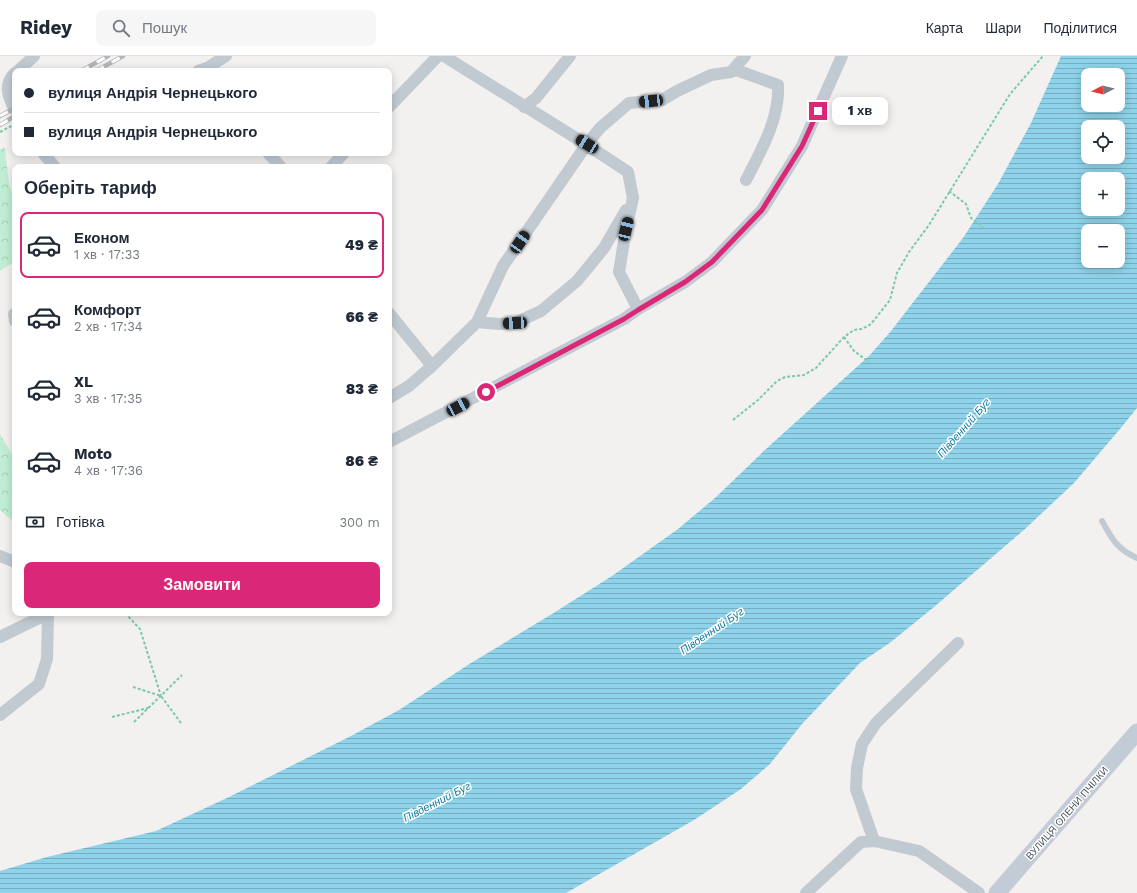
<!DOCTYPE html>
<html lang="uk">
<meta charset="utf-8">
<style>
:root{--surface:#fff;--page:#f6f6f7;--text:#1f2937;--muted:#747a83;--line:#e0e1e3;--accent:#db2777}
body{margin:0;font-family:"Work Sans",sans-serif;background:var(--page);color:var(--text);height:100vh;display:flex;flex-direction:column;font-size:15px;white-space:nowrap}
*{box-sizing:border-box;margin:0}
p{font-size:13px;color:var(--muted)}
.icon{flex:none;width:22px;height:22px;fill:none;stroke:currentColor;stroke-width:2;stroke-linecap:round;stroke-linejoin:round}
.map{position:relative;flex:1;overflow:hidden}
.sheet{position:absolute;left:12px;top:108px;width:380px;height:452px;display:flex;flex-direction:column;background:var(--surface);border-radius:8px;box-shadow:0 2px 10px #0003}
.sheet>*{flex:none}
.guide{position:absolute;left:12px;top:12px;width:380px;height:88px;border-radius:8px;box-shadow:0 2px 10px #0003;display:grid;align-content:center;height:88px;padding:0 12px;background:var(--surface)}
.needle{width:26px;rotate:263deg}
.controls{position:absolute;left:1081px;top:12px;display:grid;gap:8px}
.controls a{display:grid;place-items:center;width:44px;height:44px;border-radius:8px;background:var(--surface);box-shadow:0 2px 10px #0003;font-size:20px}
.end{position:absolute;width:18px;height:18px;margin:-9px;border:5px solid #db2777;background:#fff;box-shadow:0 0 0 2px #fff}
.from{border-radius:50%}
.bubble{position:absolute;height:28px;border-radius:8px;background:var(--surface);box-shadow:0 2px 10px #0003;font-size:13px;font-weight:800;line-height:28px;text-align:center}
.car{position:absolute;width:12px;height:24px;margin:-12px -6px;border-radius:5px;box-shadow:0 0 3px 1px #0007;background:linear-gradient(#222 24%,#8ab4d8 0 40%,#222 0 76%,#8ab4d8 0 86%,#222 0)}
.guide b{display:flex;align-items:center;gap:14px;height:38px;font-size:15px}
.guide b+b{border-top:1px solid var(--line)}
.guide i{width:10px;height:10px;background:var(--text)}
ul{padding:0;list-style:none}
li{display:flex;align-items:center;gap:12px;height:66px;margin:0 8px 6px;padding:0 4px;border:2px solid transparent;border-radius:8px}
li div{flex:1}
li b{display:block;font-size:15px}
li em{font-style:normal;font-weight:800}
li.on{border-color:var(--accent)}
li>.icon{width:36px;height:36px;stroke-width:1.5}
h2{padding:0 12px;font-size:18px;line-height:48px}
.pay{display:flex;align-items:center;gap:10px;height:44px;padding:0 12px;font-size:15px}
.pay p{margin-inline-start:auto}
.primary-button{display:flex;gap:8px;margin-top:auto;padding:8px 12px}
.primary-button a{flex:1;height:46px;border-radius:8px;background:var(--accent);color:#fff;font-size:16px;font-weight:800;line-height:46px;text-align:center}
header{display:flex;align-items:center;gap:24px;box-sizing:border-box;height:56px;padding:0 20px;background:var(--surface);border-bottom:1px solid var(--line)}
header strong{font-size:19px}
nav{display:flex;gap:22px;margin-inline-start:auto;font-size:14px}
.search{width:280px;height:36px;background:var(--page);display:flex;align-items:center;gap:10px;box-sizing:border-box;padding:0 14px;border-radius:8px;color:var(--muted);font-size:15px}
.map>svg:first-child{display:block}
</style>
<header>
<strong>Ridey</strong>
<div class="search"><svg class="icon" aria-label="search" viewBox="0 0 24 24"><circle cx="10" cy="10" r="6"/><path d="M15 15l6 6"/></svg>Пошук</div>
<nav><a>Карта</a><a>Шари</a><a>Поділитися</a></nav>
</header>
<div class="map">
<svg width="1137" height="837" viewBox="0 0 1137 837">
<defs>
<pattern id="park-crowns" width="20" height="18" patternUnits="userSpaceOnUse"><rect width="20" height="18" fill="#c0eed4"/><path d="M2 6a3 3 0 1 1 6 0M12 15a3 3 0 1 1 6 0" fill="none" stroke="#a6ceb8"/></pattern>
<pattern id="water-rules" width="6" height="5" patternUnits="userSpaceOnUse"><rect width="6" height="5" fill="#8fd3ea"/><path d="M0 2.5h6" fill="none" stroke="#77aec1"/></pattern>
</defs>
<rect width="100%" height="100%" fill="#f3f0f0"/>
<path fill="url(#park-crowns)" d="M5,92L9,129L15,144V205L0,215V93Z
M0,378L15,404V467L0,454Z"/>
<path fill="url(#water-rules)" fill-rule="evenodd" d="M1061,0H1137V352L1120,373L1074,427L1025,473L934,551L891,586L860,607L802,668L770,708L741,733L694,764L566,837H0V815L47,801L156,775L229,741L349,681L399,654L471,607L552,558L612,520L678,473L715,442L766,393L870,299L891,275L963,182L998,128L1031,67ZM1088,19H1118V49H1088ZM1088,71H1118V101H1088ZM1088,123H1118V153H1088ZM1088,175H1118V205H1088Z"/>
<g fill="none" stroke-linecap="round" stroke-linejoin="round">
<path stroke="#79cba6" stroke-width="2" stroke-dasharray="3 2" stroke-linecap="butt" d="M0,76L15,68
M949,135L966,148L971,162L983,171
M844,281L854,295L869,306
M733,364L758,344L777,325L785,321L804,319L816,312L844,281L854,274L862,273L871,268L890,244L897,217L909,196L929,169L1010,38L1043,0
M125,557L140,573L161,640
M133,631L161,640L181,667
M112,661L148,652
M134,666L182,619"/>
<path stroke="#c1cad1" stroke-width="6" d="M1102,465C1112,483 1117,493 1137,502"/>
<path stroke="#c1cad1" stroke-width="12" d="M444,0C505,39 568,75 628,116L633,142L626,173L619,216L638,253
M18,15L34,0
M198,15L207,12L226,0
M731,16L736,14L778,29C780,62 761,95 746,124
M15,17C3,28 8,41 15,54
M389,51L438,0
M524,51L536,42L570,0
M43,97L55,111
M268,97L281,111
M331,111L344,97
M389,257L432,310
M15,258H14L15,265
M477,266L499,268L515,267L541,255L577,225L604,192L626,154
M389,342L409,330L432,310L477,266L503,210L587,88L600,72L629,47L662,44L677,35L711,19L731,16L745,0
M389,386L624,263L638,253L685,226L712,206L762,154L802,90L842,0
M0,500L15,506
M0,581L49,557
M958,587L876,667L862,688L857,712L856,733L874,785L919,795L979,837
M0,659L39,628L47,603L48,557
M806,837L861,786L874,785"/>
<path stroke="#c2cbd6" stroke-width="17" d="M997,837L1137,676"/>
<defs>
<path id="rail" d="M81,15L108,0
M96,15L123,0
M0,60L15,52
M0,69L15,60"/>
</defs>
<use href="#rail" stroke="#b2b5ba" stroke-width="4.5"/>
<use href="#rail" stroke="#fff" stroke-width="3" stroke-dasharray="9" stroke-linecap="butt"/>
</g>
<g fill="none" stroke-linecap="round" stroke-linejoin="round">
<path stroke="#db2777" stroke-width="5" d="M486,336L624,263L638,254L685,226L712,206L762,154L802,90L818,55"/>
</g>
<g text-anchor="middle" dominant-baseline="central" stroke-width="3" stroke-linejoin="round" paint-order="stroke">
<g font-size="10" fill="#48535d" stroke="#fff">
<text transform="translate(1067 757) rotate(-49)">ВУЛИЦЯ ОЛЕНИ ПЧІЛКИ</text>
</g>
<g font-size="11" font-style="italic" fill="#107da0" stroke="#fff">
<text transform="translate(964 372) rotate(-49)">Південний Буг</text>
<text transform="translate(712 575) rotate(-34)">Південний Буг</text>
<text transform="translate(437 746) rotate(-27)">Південний Буг</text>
</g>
</g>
</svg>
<div class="controls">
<a><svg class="needle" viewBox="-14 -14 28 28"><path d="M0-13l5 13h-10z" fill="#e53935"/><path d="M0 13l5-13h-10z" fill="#747a83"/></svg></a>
<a><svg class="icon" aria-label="locate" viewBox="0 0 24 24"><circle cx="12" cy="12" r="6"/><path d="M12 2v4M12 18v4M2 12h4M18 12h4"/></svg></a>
<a>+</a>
<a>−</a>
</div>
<i class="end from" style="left:486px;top:336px"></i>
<i class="end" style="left:818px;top:55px"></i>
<div class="bubble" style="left:832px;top:41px;width:56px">1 хв</div>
<i class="car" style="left:651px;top:45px;rotate:264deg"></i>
<i class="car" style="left:587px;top:88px;rotate:302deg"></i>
<i class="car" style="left:626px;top:173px;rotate:14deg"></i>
<i class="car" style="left:520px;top:186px;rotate:34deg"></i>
<i class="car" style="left:515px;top:267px;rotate:267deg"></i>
<i class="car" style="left:458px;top:351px;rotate:62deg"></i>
<div class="guide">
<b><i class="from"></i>вулиця Андрія Чернецького</b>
<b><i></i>вулиця Андрія Чернецького</b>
</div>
<section class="sheet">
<h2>Оберіть тариф</h2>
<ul>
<li class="on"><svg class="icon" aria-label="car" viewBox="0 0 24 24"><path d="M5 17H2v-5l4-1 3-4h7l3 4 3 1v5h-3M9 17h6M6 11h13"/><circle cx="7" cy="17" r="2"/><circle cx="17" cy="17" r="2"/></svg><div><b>Економ</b><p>1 хв · 17:33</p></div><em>49 ₴</em></li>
<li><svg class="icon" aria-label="car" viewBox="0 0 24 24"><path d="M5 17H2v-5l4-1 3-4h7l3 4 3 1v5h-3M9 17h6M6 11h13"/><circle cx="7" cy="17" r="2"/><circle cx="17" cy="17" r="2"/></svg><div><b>Комфорт</b><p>2 хв · 17:34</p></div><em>66 ₴</em></li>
<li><svg class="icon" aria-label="car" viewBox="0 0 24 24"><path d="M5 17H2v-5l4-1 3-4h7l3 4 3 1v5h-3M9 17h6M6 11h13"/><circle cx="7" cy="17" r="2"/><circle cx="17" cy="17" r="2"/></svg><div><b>XL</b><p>3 хв · 17:35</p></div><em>83 ₴</em></li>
<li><svg class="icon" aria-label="car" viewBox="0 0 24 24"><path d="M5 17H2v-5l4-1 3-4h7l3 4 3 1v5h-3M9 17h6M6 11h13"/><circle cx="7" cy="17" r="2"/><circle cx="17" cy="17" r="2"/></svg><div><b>Moto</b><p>4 хв · 17:36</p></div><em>86 ₴</em></li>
</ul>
<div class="pay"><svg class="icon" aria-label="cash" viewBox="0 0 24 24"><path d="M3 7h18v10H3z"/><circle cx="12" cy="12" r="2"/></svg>Готівка<p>300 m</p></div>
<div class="primary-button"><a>Замовити</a></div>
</section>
</div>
